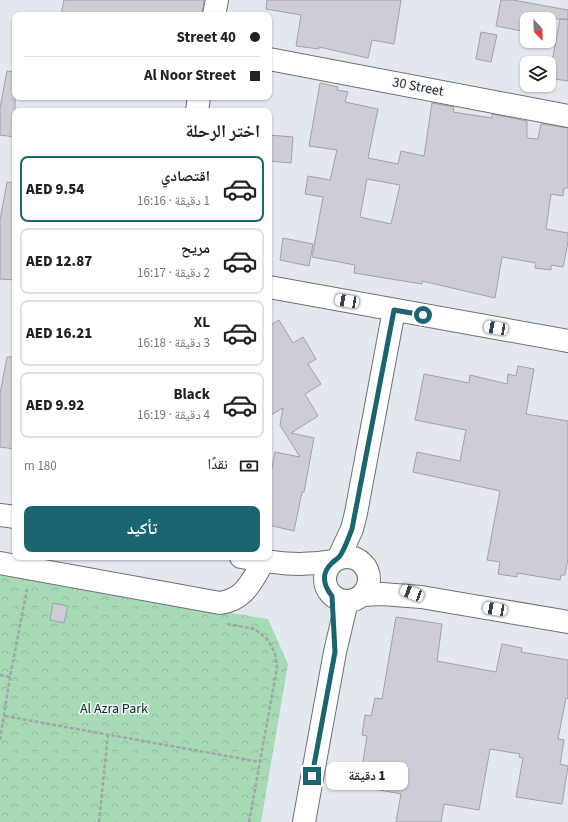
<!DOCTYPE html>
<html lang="ar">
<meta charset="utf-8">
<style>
:root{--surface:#fff;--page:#f6f6f6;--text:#222;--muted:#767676;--line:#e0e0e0;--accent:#1a6570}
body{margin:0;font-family:"Source Sans 3","Noto Naskh Arabic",sans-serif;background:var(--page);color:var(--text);direction:rtl;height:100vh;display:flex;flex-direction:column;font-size:15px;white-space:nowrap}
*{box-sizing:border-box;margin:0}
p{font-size:13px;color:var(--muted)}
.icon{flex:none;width:22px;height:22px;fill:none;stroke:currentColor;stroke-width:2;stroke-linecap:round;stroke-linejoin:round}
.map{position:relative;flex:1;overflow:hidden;direction:ltr}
.sheet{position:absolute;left:12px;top:108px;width:260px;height:452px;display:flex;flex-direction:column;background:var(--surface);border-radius:8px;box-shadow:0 1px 3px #0004;direction:rtl}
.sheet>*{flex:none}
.guide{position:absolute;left:12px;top:12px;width:260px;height:88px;border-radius:8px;box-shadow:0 1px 3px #0004;direction:rtl;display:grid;align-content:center;height:88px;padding:0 12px;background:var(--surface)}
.needle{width:26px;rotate:157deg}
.controls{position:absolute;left:520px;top:12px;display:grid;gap:8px}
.controls a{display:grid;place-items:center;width:36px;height:36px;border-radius:8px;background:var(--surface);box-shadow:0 1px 3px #0004;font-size:20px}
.end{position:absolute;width:18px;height:18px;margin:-9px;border:5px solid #1a6570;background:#fff;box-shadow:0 0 0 2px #fff}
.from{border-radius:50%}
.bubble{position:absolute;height:28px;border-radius:8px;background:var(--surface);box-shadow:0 1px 3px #0004;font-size:13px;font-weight:800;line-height:28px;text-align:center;direction:rtl}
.car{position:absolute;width:12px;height:24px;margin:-12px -6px;border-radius:5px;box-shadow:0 0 3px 1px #0007;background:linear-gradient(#fff 24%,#345 0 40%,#fff 0 76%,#345 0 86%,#fff 0)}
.guide b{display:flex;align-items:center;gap:14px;height:38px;font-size:15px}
.guide b+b{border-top:1px solid var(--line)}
.guide i{width:10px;height:10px;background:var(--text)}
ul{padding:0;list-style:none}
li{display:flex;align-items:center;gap:12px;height:66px;margin:0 8px 6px;padding:0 4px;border:2px solid var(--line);border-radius:8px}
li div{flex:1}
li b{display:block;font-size:15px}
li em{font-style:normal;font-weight:800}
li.on{border-color:var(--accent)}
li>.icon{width:36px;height:36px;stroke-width:1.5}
h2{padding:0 12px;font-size:18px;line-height:48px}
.pay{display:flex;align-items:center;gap:10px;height:44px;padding:0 12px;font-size:15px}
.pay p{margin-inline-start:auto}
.button{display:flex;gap:8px;margin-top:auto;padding:8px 12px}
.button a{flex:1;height:46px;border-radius:8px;background:var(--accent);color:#fff;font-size:16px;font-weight:800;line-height:46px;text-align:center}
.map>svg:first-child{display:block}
</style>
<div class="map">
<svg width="568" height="822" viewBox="0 0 568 822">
<defs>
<pattern id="park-crowns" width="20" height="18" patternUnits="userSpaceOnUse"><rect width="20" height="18" fill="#a7dbb6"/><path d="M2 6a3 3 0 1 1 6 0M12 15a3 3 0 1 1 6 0" fill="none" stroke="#90bc9d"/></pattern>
</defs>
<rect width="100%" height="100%" fill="#e3e7ee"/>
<path fill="url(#park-crowns)" d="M0,575L268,619L288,664L261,822H0Z"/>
<path fill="#cecdd5" stroke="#a1a0a8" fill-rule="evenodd" d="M64,0H204L202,15H61Z
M267,0H401L394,44L372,40L368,58L319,47V49L296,46L301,15L266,9Z
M501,0H513L568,10V19H527V32L496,26Z
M560,19L568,20V81L549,78Z
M481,32L497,35L491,62L476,59Z
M7,71L15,72V137L0,135V108Z
M320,83L338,87L337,90L348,92L345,102L378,109L368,158L398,164L401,151L424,156L432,103L454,107L453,112L492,118V114L527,121V138L538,139L541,124L568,128V188H564L563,196L551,194L546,229L568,233V242L563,267L551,265V270L535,268L536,263L502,257L495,298L422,281V284L354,273L355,265L312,257L323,197L305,194L308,176L330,180L337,150L309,146ZM367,179L400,185L391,224L360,217Z
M269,135L293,137L291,163L269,161Z
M7,182L15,183V280L0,279V220Z
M283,238L313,244L309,266L280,260Z
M279,320L293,343L303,337L316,359L308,364L321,384L305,394L318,416L291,433L314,438L304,492H302L294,531L269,525V483L275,452L300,457L280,425L283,408L269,416V326Z
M7,357H15V449L0,447V394Z
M518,366L534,369L526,414L568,421V559L565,575H561L560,580L517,573V577L498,574L500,562L487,560L500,491L413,472L417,452L460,461L466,430L415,420L424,374L469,383L470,375L507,384L508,374L516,376Z
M53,603L68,606L64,623L50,620Z
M396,617L442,624L437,661L496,672L502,644L522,648L521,652L568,660V699L566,698L558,739L564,740L560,764L568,766L562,804L516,797L523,758L519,757L520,754L490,749L479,810L444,804L441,822H396L401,794L359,786L367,736L362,735L365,715L371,716L375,698L382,699Z"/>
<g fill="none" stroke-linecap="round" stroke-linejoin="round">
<defs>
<path id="minor" d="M214,15L217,0
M269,59L568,116
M197,111L199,97
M269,287L568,341
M0,515L15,517
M325 579a22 22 0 1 1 44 0a22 22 0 1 1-44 0Z
M241,557C275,563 298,567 333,561
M339,557L352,529L356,513L394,310
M0,563L220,603C246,599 251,581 264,561
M363,595L382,594L421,597L568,622
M304,822L335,652L347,601"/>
</defs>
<use href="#minor" stroke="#6d7177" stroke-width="24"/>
<path stroke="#a2a6ab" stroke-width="2.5" stroke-dasharray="4 2" stroke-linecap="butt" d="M227,624L255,629L267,639L272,647L275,654L277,668L249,822
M0,675L10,677
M5,716L260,762
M0,740L10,677L27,589
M99,822L108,734"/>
<use href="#minor" stroke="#fff" stroke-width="22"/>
</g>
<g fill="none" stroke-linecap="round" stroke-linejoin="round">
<path stroke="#1a6570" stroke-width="5" d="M312,776L335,652L332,596C323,585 321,573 332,563C334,561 337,559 339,557C344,552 349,536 352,529L394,310L423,315"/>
</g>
<g text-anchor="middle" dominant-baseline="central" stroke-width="3" stroke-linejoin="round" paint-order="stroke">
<g font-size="14" fill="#292b2d" stroke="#f0f5fb">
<text transform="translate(418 87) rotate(11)">30 Street</text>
</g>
<g font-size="14" fill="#043218" stroke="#f0f5fb">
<text x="114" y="709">Al Azra Park</text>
</g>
</g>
</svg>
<div class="controls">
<a><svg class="needle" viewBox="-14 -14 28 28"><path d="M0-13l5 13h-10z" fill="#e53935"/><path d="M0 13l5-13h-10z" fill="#767676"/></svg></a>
<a><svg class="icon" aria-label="layers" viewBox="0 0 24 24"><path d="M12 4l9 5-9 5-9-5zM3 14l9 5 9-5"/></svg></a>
</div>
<i class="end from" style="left:423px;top:315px"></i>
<i class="end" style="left:312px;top:776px"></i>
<div class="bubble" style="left:326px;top:762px;width:82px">1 دقيقة</div>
<i class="car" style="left:347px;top:301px;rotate:280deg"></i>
<i class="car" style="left:496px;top:328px;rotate:280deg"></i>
<i class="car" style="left:412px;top:593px;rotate:291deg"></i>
<i class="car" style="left:495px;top:609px;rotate:280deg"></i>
<div class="guide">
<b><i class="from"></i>40 Street</b>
<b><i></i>Al Noor Street</b>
</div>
<section class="sheet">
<h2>اختر الرحلة</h2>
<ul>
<li class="on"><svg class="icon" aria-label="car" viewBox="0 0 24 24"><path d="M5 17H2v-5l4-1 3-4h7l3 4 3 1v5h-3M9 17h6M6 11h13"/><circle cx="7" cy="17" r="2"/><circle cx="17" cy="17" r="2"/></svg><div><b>اقتصادي</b><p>1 دقيقة · 16:16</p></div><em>AED 9.54</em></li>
<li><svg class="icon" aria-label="car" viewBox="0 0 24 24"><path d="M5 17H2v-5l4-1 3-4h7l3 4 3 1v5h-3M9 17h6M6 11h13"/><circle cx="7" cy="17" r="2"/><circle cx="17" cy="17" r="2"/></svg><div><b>مريح</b><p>2 دقيقة · 16:17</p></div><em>AED 12.87</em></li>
<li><svg class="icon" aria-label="car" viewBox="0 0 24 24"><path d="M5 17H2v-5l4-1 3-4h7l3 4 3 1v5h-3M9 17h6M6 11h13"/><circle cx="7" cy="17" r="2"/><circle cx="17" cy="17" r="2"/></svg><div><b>XL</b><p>3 دقيقة · 16:18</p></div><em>AED 16.21</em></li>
<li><svg class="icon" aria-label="car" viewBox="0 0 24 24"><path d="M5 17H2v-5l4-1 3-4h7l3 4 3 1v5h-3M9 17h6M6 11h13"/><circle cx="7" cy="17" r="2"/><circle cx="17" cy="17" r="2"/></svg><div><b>Black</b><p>4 دقيقة · 16:19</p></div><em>AED 9.92</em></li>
</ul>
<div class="pay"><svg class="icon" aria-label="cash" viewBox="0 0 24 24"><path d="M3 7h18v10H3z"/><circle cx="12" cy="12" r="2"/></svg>نقدًا<p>180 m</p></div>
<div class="button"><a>تأكيد</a></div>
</section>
</div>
